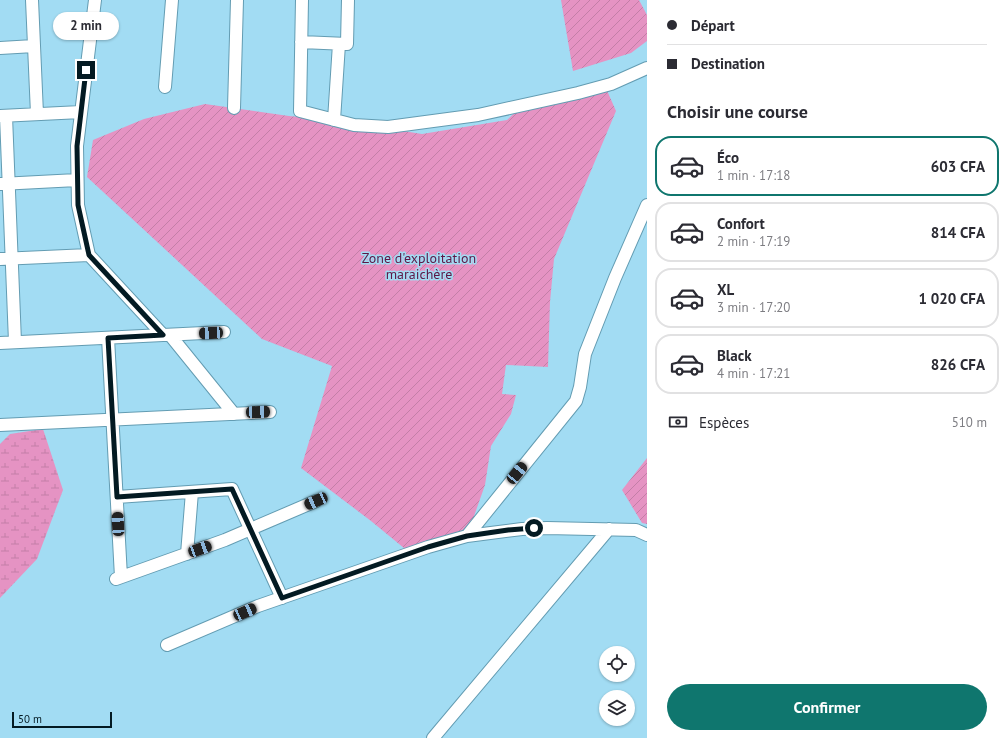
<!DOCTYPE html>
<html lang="fr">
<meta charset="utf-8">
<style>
:root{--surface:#fff;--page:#f7f7f7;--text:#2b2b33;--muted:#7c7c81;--line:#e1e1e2;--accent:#0f766e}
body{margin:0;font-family:"PT Sans",sans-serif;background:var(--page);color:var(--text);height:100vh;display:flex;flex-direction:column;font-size:15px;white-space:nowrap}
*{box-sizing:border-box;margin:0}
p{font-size:13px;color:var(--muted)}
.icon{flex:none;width:22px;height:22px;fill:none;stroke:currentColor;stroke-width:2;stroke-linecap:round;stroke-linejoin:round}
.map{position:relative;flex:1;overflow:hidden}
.panel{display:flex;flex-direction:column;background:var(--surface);width:360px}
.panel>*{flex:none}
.top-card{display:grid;align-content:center;height:88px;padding:0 20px;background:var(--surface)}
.buttons{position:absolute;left:599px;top:646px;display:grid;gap:8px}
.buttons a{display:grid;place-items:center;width:36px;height:36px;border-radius:50%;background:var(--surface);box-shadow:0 1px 3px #0004;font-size:20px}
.scale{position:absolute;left:12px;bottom:10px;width:100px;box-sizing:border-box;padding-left:4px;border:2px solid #031a22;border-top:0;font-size:11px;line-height:14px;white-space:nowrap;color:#031a22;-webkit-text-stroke:3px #a2dcf3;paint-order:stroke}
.end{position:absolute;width:18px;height:18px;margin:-9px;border:5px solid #031a22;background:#fff;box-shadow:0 0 0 2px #fff}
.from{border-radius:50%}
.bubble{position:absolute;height:28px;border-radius:14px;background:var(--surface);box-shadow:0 1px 3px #0004;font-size:13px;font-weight:600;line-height:28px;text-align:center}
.car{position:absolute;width:12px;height:24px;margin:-12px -6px;border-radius:5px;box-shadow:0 0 3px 1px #0007;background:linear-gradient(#222 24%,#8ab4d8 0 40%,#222 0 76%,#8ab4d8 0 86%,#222 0)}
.top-card b{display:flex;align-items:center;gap:14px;height:38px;font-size:15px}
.top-card b+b{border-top:1px solid var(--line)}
.top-card i{width:10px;height:10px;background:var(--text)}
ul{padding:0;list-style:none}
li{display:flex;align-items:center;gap:12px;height:60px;margin:0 8px 6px;padding:0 12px;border:2px solid var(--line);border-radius:16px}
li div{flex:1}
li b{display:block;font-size:15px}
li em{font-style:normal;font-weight:600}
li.selected{border-color:var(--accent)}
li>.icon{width:36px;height:36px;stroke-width:1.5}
h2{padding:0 20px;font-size:18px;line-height:48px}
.pay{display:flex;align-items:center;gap:10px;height:44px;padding:0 20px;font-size:15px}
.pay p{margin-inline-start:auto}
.cta{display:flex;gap:8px;margin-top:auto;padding:8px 20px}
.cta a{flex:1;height:46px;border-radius:24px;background:var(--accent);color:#fff;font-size:16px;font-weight:600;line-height:46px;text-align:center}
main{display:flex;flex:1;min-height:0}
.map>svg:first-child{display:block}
</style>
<main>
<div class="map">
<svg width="647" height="738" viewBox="0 0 647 738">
<defs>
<pattern id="wetland-marsh" width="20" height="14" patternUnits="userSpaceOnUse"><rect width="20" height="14" fill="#e593c3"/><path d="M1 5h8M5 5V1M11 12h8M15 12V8" fill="none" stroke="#c37ea7"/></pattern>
<pattern id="garden-furrows" width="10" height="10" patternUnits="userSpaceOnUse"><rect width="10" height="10" fill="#e593c3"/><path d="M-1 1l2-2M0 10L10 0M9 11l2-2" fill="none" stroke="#c37ea7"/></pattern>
</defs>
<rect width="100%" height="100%" fill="#a2dcf3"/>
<path fill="url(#wetland-marsh)" d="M43,429L63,490L37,559L0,598V444L10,434Z"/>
<path fill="url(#garden-furrows)" d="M561,0H639L647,15V41L631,53L573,71Z
M605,86L616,111L554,259L550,302L548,367L506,365L502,394L516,395L511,414L491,446L485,485L467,536L410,553L371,521L301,468L332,366L262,339L87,177L93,140L144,119L205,104L289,116L334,120L422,134L507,120L523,105Z
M647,458V524L642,523L622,490Z"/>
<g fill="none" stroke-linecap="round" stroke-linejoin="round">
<defs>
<path id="minor" d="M32,0L37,114
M95,0L77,146L78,205L89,255L163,335
M302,0L300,111L354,125L388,127L478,115L578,93L611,84L647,68
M301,42L347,44L348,0
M0,48L34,46
M165,87L172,0
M234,108L237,0
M0,116L81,112
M6,116L15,342
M334,120L339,44
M0,184L77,180
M0,259L89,255
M170,335L234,414
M108,338L121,577
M0,343L224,332
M0,425L270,412
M117,497L232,489L282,598
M467,536L576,401L580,387L585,354L615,278L647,205
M187,554L192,492
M116,579L225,540L316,501
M167,645L258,606L428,547L467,536L522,529L547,528L636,530L647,535
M433,738L609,529"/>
</defs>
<use href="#minor" stroke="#639cb2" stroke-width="14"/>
<use href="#minor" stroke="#fff" stroke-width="12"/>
</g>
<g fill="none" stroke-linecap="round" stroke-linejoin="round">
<path stroke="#031a22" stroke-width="5" d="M86,70L77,146L78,205L89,255L163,335L108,338L117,497L232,489L282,598L428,547L467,536L508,530L534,528"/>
</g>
<g text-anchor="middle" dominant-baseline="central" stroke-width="3" stroke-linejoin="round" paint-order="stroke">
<g font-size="14" fill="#5e1746" stroke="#a2dcf3">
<text x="419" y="258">Zone d'exploitation<tspan x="419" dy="16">maraichère</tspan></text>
</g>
</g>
</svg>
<div class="buttons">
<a><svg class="icon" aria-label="locate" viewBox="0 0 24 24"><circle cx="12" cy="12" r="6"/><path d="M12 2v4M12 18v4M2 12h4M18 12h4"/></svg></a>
<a><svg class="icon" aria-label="layers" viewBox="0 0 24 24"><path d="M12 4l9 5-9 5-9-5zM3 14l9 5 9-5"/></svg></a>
</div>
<div class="scale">50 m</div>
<i class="end from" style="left:534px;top:528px"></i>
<i class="end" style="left:86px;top:70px"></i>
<div class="bubble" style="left:53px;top:12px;width:66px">2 min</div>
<i class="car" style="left:211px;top:333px;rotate:267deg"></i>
<i class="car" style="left:258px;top:412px;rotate:88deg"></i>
<i class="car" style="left:517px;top:473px;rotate:39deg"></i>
<i class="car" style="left:316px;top:501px;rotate:246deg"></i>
<i class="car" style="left:118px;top:524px;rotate:357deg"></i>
<i class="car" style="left:200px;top:549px;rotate:70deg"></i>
<i class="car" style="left:245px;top:612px;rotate:66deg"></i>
</div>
<section class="panel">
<div class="top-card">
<b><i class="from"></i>Départ</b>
<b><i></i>Destination</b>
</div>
<h2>Choisir une course</h2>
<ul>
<li class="selected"><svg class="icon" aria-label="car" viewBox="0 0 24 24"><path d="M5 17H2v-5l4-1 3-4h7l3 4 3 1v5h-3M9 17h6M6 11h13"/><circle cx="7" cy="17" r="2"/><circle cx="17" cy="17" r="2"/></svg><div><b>Éco</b><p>1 min · 17:18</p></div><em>603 CFA</em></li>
<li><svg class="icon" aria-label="car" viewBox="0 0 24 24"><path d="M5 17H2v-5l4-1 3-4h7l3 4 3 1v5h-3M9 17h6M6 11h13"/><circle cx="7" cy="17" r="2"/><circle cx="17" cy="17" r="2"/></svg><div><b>Confort</b><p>2 min · 17:19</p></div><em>814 CFA</em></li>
<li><svg class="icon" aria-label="car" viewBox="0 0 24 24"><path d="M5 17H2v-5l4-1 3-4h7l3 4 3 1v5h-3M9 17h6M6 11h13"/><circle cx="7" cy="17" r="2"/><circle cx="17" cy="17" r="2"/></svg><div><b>XL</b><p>3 min · 17:20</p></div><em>1 020 CFA</em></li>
<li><svg class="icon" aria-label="car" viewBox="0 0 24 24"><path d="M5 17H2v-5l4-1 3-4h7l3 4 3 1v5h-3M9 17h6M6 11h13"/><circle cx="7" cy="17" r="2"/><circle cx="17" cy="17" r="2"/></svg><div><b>Black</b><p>4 min · 17:21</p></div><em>826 CFA</em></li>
</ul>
<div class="pay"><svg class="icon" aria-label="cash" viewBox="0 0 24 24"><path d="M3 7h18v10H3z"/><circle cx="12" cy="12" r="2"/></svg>Espèces<p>510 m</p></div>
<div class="cta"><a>Confirmer</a></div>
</section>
</main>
